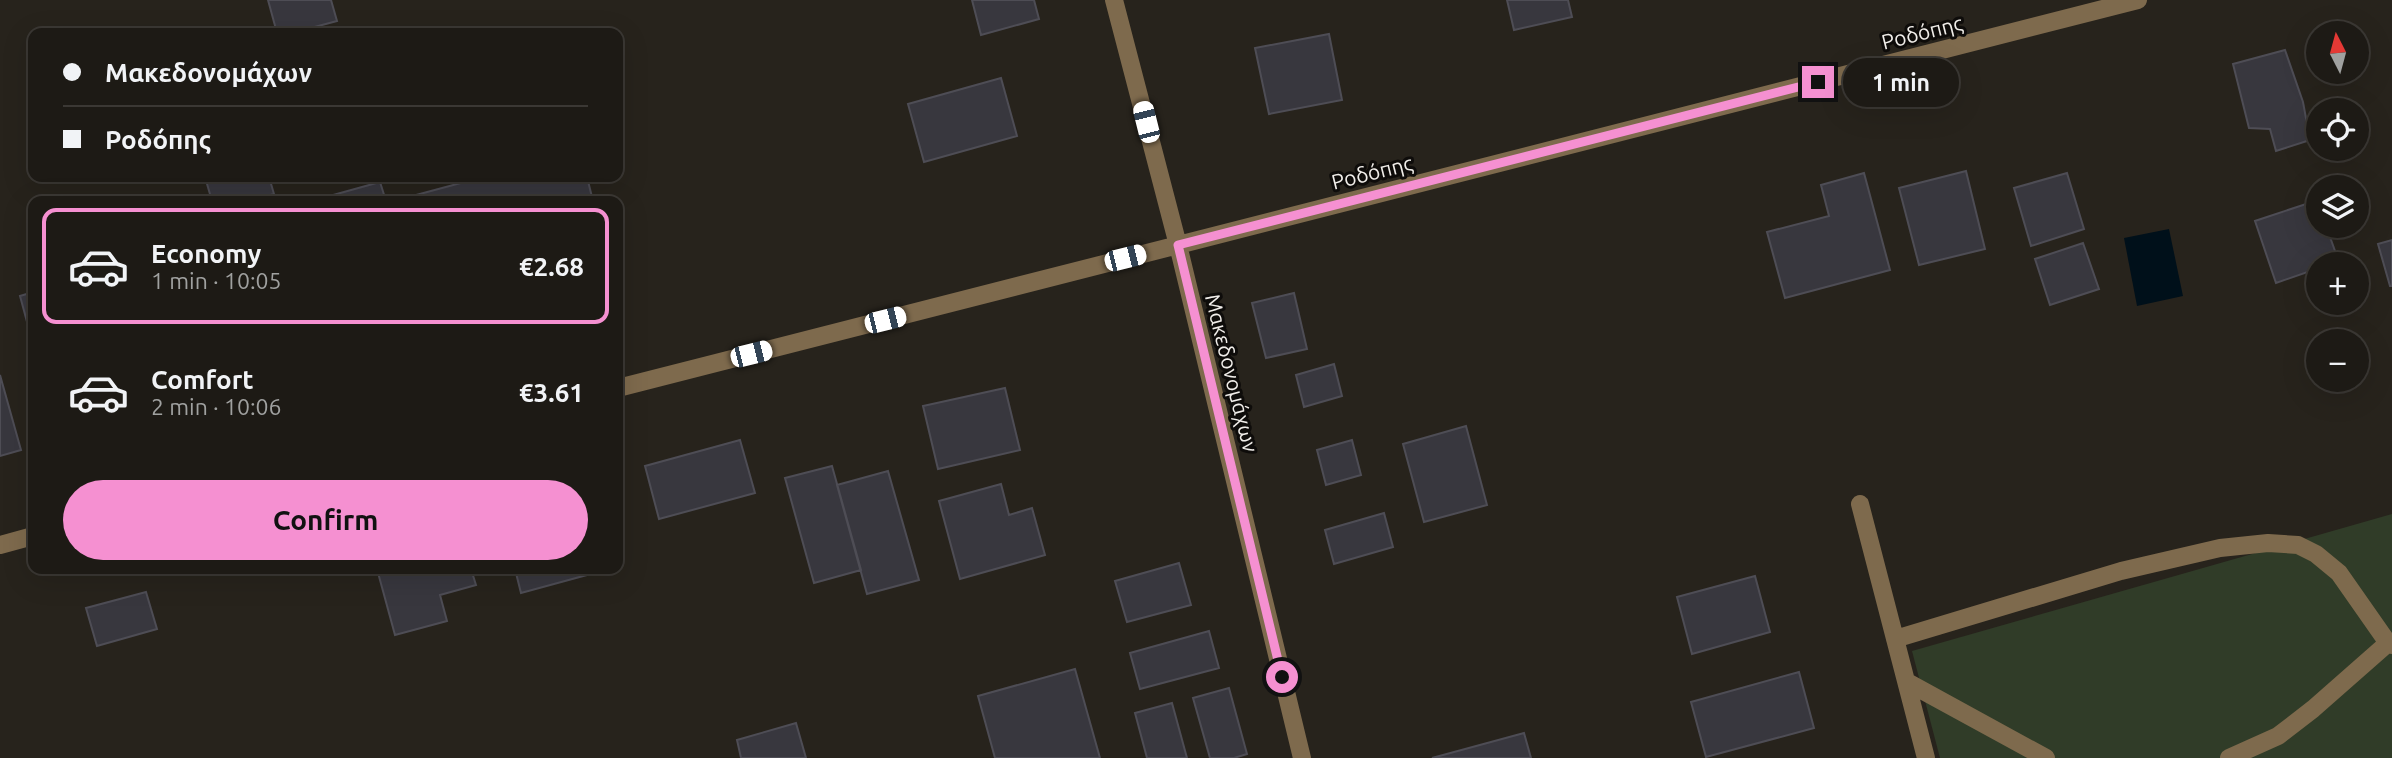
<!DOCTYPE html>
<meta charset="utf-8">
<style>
:root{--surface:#1d1a15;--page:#2a2722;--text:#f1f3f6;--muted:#a0a1a0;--line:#3b3834;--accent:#f590d1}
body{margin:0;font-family:Ubuntu,sans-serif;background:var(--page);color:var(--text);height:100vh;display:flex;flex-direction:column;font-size:26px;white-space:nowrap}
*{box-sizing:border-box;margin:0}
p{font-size:23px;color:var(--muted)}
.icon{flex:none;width:38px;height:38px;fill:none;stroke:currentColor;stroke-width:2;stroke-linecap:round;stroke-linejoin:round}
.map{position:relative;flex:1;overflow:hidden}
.side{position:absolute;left:28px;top:196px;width:595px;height:378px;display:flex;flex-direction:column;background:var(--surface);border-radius:14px;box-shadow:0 7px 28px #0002,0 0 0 2px var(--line)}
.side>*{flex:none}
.top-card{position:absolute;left:28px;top:28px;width:595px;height:154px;border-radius:14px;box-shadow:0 7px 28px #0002,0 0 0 2px var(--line);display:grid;align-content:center;height:154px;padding:0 35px;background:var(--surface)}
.needle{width:46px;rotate:354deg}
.tools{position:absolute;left:2306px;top:21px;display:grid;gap:14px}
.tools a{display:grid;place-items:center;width:63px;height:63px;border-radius:50%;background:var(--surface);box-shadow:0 7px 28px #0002,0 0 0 2px var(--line);font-size:35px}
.end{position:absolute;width:32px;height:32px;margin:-16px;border:9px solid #f590d1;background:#111;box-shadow:0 0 0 4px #111}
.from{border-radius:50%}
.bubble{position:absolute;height:49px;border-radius:24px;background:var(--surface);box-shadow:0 7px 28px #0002,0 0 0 2px var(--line);font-size:23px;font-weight:700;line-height:49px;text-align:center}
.car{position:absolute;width:21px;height:42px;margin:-21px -10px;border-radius:9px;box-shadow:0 0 5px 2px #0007;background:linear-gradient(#fff 24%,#345 0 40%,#fff 0 76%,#345 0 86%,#fff 0)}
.top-card b{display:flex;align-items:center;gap:24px;height:66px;font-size:26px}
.top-card b+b{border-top:2px solid var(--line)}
.top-card i{width:18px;height:18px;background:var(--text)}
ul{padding:12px 0 0;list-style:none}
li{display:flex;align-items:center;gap:21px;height:116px;margin:0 14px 10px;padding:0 21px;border:4px solid transparent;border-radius:14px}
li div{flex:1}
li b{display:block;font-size:26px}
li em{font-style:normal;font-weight:700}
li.active{border-color:var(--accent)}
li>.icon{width:63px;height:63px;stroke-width:1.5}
.cta{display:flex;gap:14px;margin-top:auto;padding:14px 35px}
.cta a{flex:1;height:80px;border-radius:42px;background:var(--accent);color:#111;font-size:28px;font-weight:700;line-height:80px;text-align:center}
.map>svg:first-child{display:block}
</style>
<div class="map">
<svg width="2392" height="758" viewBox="0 0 2392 758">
<rect width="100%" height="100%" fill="#27231c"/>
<path fill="#303c28" d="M2392,514V758H1940L1912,651Z"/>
<path fill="#00101a" d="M2169,229L2183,296L2137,306L2124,238Z"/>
<path fill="#38373e" stroke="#4e4d55" stroke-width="2" d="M268,0H331L337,21L292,33H277Z
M972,0H1034L1039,19L981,35Z
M1507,0H1568L1572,17L1514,30Z
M1329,34L1342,100L1269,114L1255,48Z
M2285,50L2303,102L2310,140L2276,151L2270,129L2249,128L2233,64Z
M1001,78L1017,136L924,162L908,104Z
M1966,171L1985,249L1919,265L1899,188Z
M1864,173L1890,270L1785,298L1767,232L1829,216L1821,185Z
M2067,173L2084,229L2031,246L2014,188Z
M205,177H269L274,194L249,201H212Z
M483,177H587L593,201H417L416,195Z
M380,182L386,201H316L315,200Z
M2318,200L2319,226H2326L2339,262L2319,264V268L2276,283L2255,221Z
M2392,240V286H2390L2378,244Z
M2083,243L2099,289L2050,305L2035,259Z
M33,292V344L20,296Z
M1294,293L1307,349L1266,358L1252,303Z
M1334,364L1342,396L1304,407L1296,375Z
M0,375L21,450L0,456Z
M1005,388L1020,450L938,469L923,406Z
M1466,426L1487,505L1424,522L1403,444Z
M740,440L755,493L659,519L645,466Z
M1352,440L1361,475L1326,485L1317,450Z
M832,466L861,570L814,583L785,478Z
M888,471L919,580L867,594L837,485Z
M1001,484L1009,515L1032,508L1045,555L960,579L939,501Z
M1384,513L1393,547L1334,564L1325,530Z
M1179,563L1191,605L1127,622L1115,581Z
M377,569H471L476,585L440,595L447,621L395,635Z
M515,569H609L521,593Z
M1755,576L1770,632L1692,654L1677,597Z
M146,592L157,629L97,646L86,608Z
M1209,631L1219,668L1140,689L1130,653Z
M1075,669L1100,758H995L978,696Z
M1799,672L1814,728L1706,757L1691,702Z
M1229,688L1247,754L1234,758H1210L1193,698Z
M1172,703L1187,758H1147L1135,713Z
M796,723L806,758H741L737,740Z
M1524,733L1531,758H1432Z"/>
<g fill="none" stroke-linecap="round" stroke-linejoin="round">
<path stroke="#7e6a4d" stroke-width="18" d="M1114,0L1178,245L1302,758
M618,388L2138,0
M1860,504L1926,758
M0,545L33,536
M1895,639L2121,571L2220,548L2268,543L2298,545L2316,554L2339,573L2388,643L2392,645
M1907,682L2046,758
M2229,758L2278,736L2313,709L2388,643"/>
</g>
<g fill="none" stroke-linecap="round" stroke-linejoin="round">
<path stroke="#f590d1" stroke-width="9" d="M1282,677L1178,245L1818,82"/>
</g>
<g text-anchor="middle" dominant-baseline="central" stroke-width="6" stroke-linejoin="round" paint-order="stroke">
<g font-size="21" fill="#f1eeea" stroke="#0e0c0a">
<text transform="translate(1922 32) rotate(-14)">Ροδόπης</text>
<text transform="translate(1372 172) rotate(-14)">Ροδόπης</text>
<text transform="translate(1232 373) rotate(76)">Μακεδονομάχων</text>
</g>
</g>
</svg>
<div class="tools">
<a><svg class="needle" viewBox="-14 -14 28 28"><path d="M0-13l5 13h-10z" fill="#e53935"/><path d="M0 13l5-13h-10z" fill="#a0a1a0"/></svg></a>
<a><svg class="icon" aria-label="locate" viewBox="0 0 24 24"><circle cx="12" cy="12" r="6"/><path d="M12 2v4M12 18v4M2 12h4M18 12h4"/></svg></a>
<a><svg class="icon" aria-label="layers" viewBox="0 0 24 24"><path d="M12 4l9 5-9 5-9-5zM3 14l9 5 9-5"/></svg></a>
<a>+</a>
<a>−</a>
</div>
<i class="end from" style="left:1282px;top:677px"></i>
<i class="end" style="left:1818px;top:82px"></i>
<div class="bubble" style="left:1843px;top:58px;width:116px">1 min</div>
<i class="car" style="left:1146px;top:122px;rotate:346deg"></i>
<i class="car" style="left:1125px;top:258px;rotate:76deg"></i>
<i class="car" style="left:885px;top:320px;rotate:76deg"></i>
<i class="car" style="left:751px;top:354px;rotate:76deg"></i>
<div class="top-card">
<b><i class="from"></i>Μακεδονομάχων</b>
<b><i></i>Ροδόπης</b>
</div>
<section class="side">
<ul>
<li class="active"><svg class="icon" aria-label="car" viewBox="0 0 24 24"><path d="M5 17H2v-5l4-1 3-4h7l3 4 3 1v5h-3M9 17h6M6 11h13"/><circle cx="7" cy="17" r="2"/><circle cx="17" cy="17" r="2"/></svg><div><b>Economy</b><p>1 min · 10:05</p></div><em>€2.68</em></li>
<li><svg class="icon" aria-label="car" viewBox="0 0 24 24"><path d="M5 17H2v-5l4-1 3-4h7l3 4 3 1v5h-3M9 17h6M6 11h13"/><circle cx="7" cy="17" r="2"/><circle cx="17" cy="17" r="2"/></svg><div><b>Comfort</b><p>2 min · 10:06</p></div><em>€3.61</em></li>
</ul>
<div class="cta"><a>Confirm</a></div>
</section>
</div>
